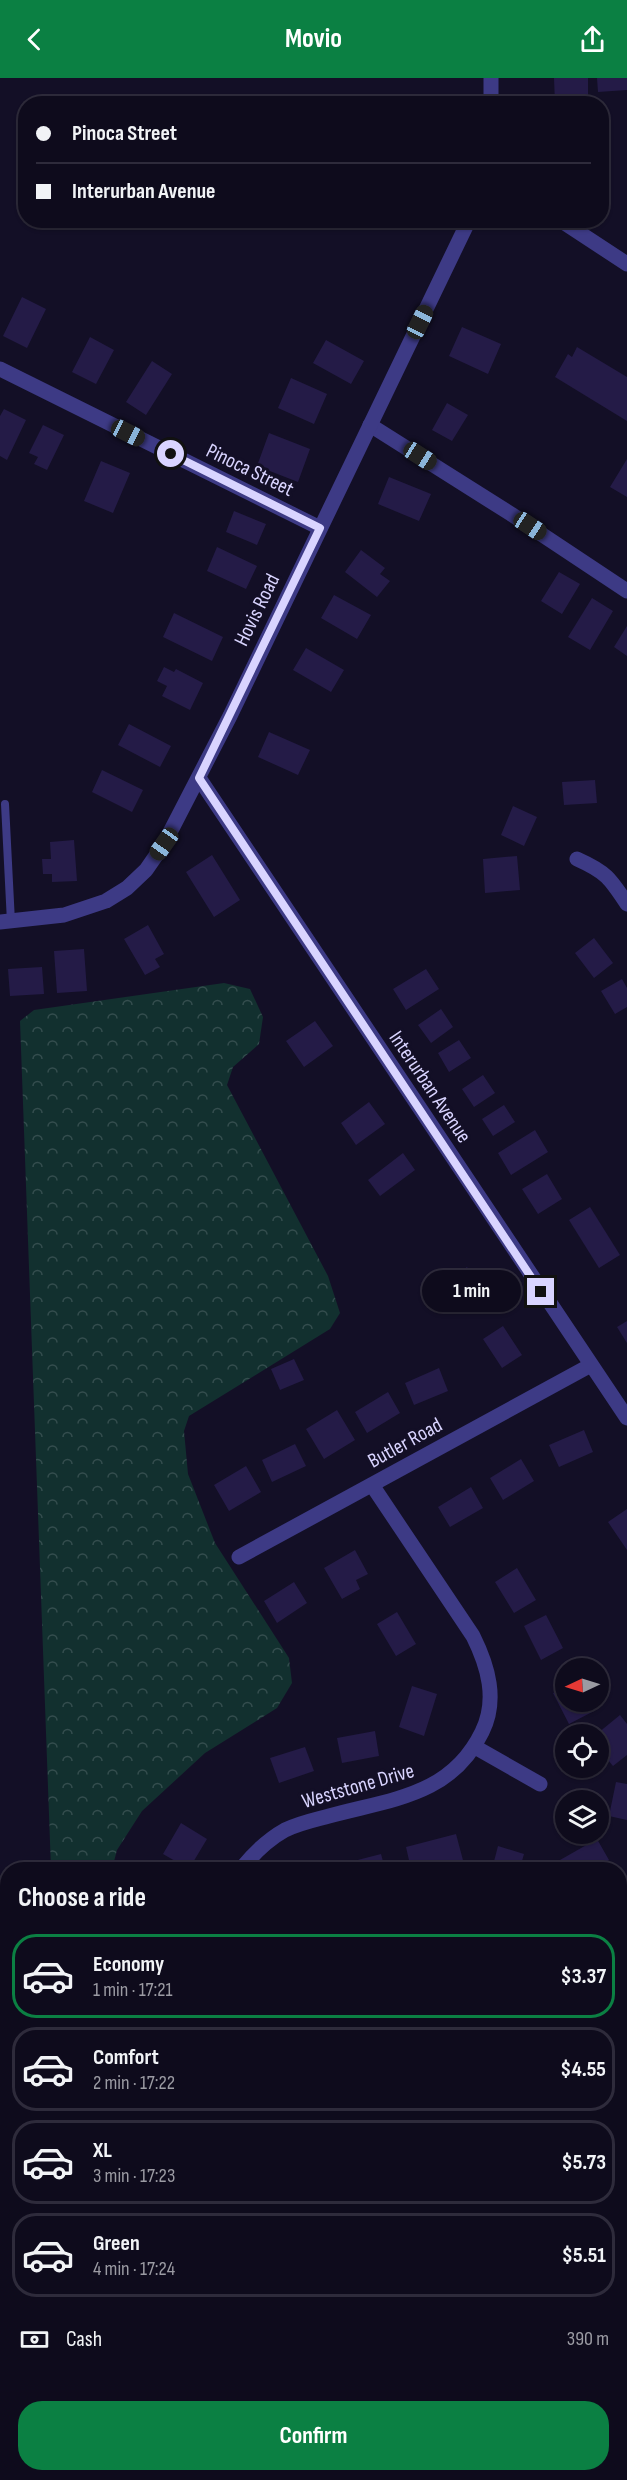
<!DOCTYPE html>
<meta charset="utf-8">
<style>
:root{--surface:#0e0b1c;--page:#1c1929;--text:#f1f3f6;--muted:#9b9ba3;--line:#2e2b3b;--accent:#0b8043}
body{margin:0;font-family:"Sofia Sans Condensed",sans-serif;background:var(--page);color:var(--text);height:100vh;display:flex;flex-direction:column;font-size:22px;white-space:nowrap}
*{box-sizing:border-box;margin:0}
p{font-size:20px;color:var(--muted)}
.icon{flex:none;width:33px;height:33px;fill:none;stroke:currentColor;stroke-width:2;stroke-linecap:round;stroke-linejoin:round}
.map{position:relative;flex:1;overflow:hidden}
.details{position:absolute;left:0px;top:1784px;width:627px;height:620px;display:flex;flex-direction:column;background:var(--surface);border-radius:24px 24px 0 0;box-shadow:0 2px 4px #0004,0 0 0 2px var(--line)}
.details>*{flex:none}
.banner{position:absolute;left:18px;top:18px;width:591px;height:132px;border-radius:24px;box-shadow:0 2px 4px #0004,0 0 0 2px var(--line);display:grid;align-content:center;height:132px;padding:0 18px;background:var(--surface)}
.needle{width:39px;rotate:266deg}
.buttons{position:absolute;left:555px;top:1580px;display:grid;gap:12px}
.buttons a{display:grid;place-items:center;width:54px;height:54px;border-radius:50%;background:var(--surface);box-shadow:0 2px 4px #0004,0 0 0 2px var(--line);font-size:30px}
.end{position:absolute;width:27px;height:27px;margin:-14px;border:8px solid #d9d4ff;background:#111;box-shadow:0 0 0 3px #111}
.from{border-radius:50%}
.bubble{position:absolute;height:42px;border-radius:21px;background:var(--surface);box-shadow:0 2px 4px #0004,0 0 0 2px var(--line);font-size:20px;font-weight:700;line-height:42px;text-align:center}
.car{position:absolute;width:18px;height:36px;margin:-18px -9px;border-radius:8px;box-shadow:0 0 4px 2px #0007;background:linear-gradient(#222 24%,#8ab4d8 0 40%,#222 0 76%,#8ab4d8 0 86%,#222 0)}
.banner b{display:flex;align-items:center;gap:21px;height:57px;font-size:22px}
.banner b+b{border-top:2px solid var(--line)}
.banner i{width:15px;height:15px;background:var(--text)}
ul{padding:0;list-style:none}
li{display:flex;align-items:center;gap:18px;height:84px;margin:0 12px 9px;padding:0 6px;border:3px solid var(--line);border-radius:24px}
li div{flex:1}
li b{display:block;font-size:22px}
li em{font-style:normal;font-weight:700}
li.active{border-color:var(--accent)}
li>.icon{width:54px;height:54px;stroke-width:1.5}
h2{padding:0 18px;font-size:27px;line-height:72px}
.pay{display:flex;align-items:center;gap:15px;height:66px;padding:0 18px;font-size:22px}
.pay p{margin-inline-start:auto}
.action{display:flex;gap:12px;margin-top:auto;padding:12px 18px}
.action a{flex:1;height:69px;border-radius:24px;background:var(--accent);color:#fff;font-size:24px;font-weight:700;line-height:69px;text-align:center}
header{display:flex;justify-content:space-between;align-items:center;height:78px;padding:0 18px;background:var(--accent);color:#fff;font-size:27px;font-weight:700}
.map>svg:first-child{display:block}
</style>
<header><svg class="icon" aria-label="back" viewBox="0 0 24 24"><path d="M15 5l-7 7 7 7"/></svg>Movio<svg class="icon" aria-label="share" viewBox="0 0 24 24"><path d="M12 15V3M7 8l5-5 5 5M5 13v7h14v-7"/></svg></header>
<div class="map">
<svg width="627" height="2402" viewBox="0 0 627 2402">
<defs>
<pattern id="forest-crowns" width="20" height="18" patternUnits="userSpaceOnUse" patternTransform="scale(1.5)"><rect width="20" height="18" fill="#12302f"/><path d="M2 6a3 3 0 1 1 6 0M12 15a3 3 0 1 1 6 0" fill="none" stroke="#344d4e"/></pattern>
</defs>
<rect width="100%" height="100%" fill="#130f26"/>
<path fill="url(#forest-crowns)" d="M224,905L250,911L263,939L259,966L233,989L227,1007L328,1198L340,1235L330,1251L189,1338L184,1353L188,1396L215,1465L289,1580L292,1605L277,1630L205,1675L142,1733L117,1772L112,1791H51L20,943L34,932Z"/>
<path fill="#241b47" d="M554,0H588V26H555Z
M597,0H627V12L598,14Z
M22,219L46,231L27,270L3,258Z
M462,249L501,266L488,296L449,278Z
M90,259L114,272L96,306L72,294Z
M326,262L364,283L351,306L313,285Z
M577,269L627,299V343L555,299L568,276L572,279Z
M152,283L172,296L146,337L126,324Z
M291,300L327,316L314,346L278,330Z
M447,325L468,337L452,363L432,352Z
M4,331L26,342L7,382L0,378V338Z
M43,347L64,357L47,392L34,386L38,379L29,375Z
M269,355L310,371L298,404L257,388Z
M627,381V419L610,409Z
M101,383L130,395L113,435L84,423Z
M389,399L431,416L419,443L378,426Z
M234,433L266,446L257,467L226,454Z
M217,469L257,488L246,511L207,493Z
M361,472L385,490L380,496L390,503L377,519L345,494Z
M559,494L580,506L562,536L541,523Z
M334,517L371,537L357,561L321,540Z
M592,520L613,533L590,572L568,559Z
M174,535L223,559L212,583L163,559Z
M627,548V578L614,569Z
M306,570L344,592L331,614L293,592Z
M164,589L174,594L176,591L203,605L190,632L162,618L167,608L157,603Z
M129,646L171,668L160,689L118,667Z
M269,654L310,672L298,697L258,679Z
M102,692L143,712L132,734L92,714Z
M595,702L597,725L564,727L562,704Z
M513,728L537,739L524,768L501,757Z
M74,762L77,803L52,804V796H43L42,781H51L50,764Z
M212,777L240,822L214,839L186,794Z
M517,778L520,812L485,815L483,781Z
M148,847L164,876L155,881L160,889L145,897L124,861Z
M594,860L613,885L594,900L575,875Z
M84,871L87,913L57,915L54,873Z
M42,889L44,916L10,918L8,891Z
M426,891L439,911L406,932L393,911Z
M622,901L627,910V929L615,936L601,913Z
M441,931L453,949L431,965L418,947Z
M315,943L333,968L304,989L286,963Z
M459,962L471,980L449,994L438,975Z
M483,997L495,1015L474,1029L462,1011Z
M369,1024L385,1046L356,1067L341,1045Z
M504,1027L515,1044L493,1058L482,1041Z
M535,1052L548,1074L511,1097L498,1075Z
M403,1075L415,1092L380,1118L368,1102Z
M547,1096L562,1121L538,1136L522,1111Z
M590,1129L620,1177L599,1190L569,1142Z
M467,1189L488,1219L465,1235L444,1205Z
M627,1243V1265L617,1249Z
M503,1248L522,1277L502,1290L483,1261Z
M294,1281L304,1302L280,1312L271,1291Z
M439,1290L448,1313L414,1327L405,1305Z
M388,1314L400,1335L367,1355L355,1334Z
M337,1332L355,1362L324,1381L306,1351Z
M584,1352L593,1374L559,1389L549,1367Z
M295,1366L306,1388L272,1404L262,1382Z
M521,1381L534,1403L503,1422L490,1400Z
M246,1388L261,1414L229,1433L214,1407Z
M471,1409L483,1430L450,1449L438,1429Z
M627,1431V1472L608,1444Z
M355,1472L368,1496L356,1502L360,1511L342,1521L324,1490Z
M517,1490L536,1522L514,1535L495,1504Z
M294,1504L307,1525L277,1545L264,1523Z
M397,1534L416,1566L396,1578L377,1546Z
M546,1537L563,1570L541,1582L524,1548Z
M412,1608L437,1616L424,1658L399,1649Z
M566,1609V1623H589L594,1633L569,1646L553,1615Z
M620,1637L627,1646V1677L613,1688L598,1670V1655Z
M375,1653L379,1678L342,1685L337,1660Z
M305,1669L314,1693L279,1705L270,1680Z
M616,1704L627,1706V1742L609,1738Z
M181,1745L207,1761L189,1791L163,1776Z
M456,1756L464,1786L445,1791H411L406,1769Z
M597,1761L609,1782L594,1791H565L560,1782Z
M498,1768L524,1776L522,1783L544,1791H492Z
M381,1776L385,1791H348L346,1785Z
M627,1883V1910H620V1884Z
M0,1977H8V2002H0Z
M627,2131V2155H620V2132Z
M169,2396H208L206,2402H166Z
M379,2396H408V2402H379Z
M570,2396H597L598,2402H571Z"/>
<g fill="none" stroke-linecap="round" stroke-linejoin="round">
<path stroke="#3d3a85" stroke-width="8" d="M5,726L11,844"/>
<path stroke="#3d3a85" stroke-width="15" d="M0,291L320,450
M370,347L511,436L627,513
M199,700L627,1340
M577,781C606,794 610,800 627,826
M239,1479L591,1287
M475,1669L540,1706
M241,1791C254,1775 267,1762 285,1752C299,1745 314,1742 329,1738C391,1721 451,1718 482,1654C498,1622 488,1588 473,1558L372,1407
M620,1957H627
M620,2204H627
M0,2329L8,2336
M68,2396L74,2402
M457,2396V2402"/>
<path stroke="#3d3a85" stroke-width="15" d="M491,0V26
M560,142L627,186
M0,844L64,837L106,823L127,810L146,792L164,766L230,638L469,142"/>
</g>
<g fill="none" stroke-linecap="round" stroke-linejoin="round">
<path stroke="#d9d4ff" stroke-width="8" d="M171,376L320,450L199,700L541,1214"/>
</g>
<g text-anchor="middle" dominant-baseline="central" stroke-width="6" stroke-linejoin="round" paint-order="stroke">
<g font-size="21" fill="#d9d4ff" stroke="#130f26">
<text transform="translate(250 392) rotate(26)">Pinoca Street</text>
<text transform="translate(257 532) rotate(-64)">Hovis Road</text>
<text transform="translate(430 1009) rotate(56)">Interurban Avenue</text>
<text transform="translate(405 1365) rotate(-29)">Butler Road</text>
<text transform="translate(358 1708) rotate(-16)">Weststone Drive</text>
</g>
</g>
</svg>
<div class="buttons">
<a><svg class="needle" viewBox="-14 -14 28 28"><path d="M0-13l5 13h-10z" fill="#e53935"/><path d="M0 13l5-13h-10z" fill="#9b9ba3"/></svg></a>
<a><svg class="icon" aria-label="locate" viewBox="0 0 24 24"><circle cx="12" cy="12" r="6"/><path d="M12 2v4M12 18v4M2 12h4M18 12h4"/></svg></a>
<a><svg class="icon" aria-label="layers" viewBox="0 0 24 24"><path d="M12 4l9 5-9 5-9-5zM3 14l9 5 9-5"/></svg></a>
</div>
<i class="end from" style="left:171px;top:376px"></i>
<i class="end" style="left:541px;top:1214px"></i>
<div class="bubble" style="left:422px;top:1192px;width:99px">1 min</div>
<i class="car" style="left:420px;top:244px;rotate:26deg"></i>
<i class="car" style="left:128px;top:355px;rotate:117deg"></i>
<i class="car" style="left:420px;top:378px;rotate:122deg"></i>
<i class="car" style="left:530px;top:448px;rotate:123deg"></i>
<i class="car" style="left:164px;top:766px;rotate:215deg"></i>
<div class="banner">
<b><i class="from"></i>Pinoca Street</b>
<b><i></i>Interurban Avenue</b>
</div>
<section class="details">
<h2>Choose a ride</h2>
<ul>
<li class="active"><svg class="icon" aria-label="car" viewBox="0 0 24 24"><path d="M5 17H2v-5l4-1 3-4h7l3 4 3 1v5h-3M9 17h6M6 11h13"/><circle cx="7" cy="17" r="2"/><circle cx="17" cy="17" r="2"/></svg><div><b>Economy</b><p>1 min · 17:21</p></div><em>$3.37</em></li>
<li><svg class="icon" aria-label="car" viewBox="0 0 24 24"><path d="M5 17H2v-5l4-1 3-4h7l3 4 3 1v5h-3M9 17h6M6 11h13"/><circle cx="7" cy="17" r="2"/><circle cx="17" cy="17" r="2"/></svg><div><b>Comfort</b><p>2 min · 17:22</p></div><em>$4.55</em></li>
<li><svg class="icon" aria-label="car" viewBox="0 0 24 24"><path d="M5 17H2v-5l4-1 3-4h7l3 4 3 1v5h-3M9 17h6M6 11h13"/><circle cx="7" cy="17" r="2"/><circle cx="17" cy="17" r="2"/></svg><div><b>XL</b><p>3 min · 17:23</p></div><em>$5.73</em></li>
<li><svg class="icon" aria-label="car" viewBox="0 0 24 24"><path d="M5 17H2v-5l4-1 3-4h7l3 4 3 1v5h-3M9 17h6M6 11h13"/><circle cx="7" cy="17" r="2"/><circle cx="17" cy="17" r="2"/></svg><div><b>Green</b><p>4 min · 17:24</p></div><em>$5.51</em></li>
</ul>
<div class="pay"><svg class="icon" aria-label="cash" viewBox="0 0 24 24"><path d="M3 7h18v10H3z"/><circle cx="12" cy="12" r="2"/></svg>Cash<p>390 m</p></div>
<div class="action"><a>Confirm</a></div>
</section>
</div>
